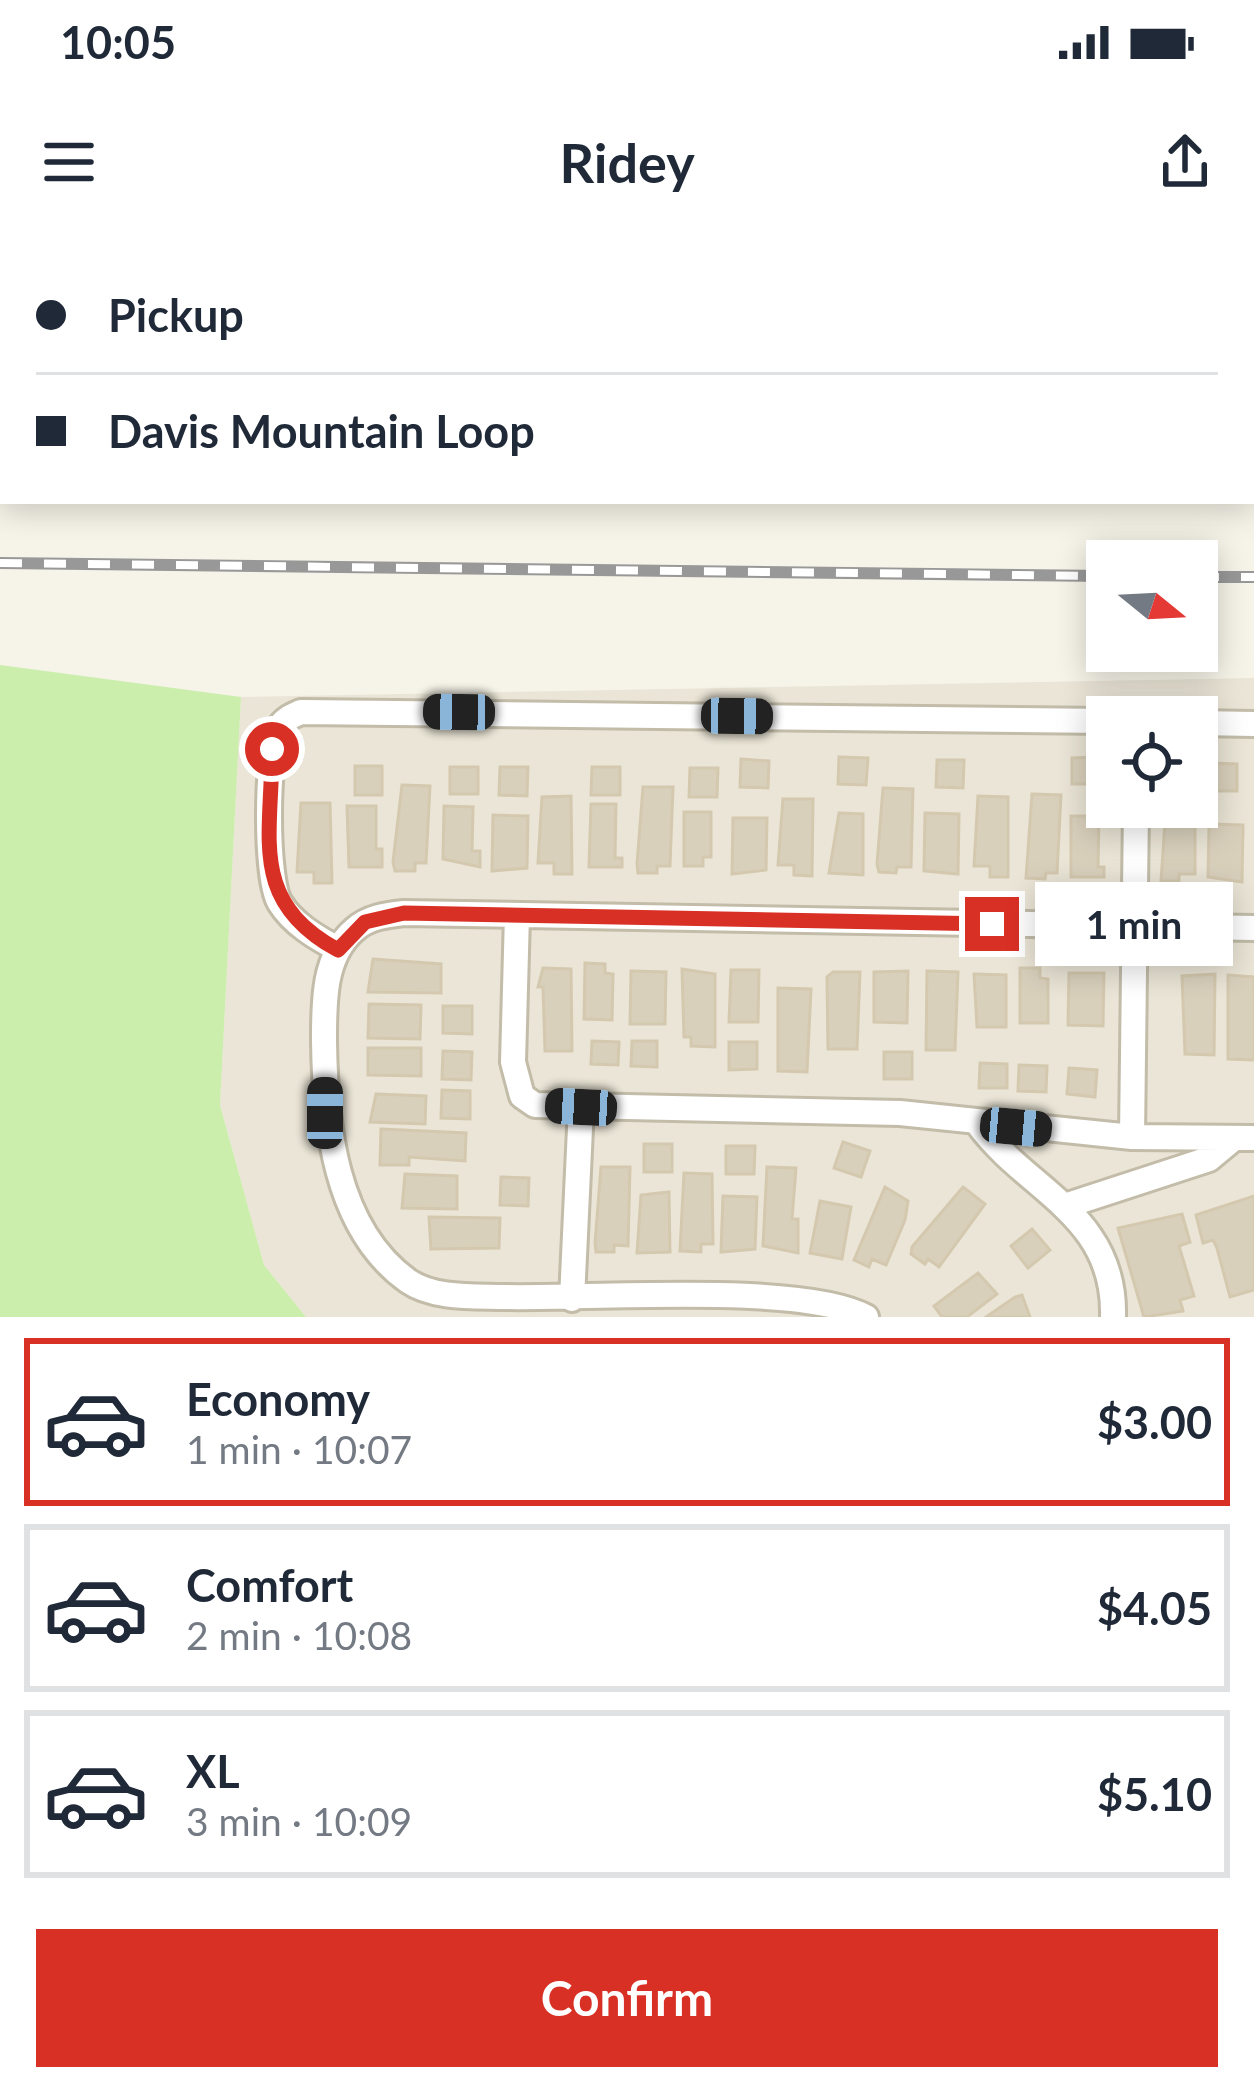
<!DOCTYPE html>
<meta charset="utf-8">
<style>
:root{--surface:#fff;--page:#f6f6f7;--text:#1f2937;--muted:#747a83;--line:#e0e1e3;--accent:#d93025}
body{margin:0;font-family:Lato,sans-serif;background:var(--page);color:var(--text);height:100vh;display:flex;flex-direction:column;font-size:45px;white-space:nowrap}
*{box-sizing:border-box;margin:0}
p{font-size:39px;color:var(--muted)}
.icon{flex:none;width:66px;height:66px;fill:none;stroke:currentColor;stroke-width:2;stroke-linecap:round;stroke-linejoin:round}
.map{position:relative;height:1077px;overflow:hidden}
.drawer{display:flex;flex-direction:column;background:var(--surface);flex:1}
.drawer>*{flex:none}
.top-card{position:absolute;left:0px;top:0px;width:1254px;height:264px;box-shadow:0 6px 30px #0003;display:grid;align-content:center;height:264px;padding:0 36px;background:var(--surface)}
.needle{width:78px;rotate:108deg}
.tools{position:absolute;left:1086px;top:300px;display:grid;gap:24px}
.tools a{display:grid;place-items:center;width:132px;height:132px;border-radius:0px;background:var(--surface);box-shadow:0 6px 30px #0003;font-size:60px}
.end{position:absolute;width:54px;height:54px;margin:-27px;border:15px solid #d93025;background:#fff;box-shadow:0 0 0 6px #fff}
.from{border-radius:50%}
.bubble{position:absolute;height:84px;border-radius:0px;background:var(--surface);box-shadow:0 6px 30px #0003;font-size:39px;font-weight:700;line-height:84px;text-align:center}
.car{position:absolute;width:36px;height:72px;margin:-36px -18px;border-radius:15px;box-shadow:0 0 9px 3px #0007;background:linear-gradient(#222 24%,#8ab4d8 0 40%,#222 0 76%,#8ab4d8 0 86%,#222 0)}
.top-card b{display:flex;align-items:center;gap:42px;height:114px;font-size:45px}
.top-card b+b{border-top:3px solid var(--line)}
.top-card i{width:30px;height:30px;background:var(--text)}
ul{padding:21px 0 0;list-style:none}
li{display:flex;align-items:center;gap:36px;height:168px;margin:0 24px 18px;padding:0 12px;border:6px solid var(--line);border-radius:0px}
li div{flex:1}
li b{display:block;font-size:45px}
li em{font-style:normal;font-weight:700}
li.on{border-color:var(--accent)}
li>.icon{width:108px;height:108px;stroke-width:1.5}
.cta{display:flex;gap:24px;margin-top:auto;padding:24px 36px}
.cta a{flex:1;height:138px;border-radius:0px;background:var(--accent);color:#fff;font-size:48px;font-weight:700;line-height:138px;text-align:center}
.status{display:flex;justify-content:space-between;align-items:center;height:84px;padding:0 60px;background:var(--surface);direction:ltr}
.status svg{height:33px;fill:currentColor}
header{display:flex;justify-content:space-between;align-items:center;height:156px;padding:0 36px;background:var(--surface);font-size:54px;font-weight:700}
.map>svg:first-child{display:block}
</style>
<div class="status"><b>10:05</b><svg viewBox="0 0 49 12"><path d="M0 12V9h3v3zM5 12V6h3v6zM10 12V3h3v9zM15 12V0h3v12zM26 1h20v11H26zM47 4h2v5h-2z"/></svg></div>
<header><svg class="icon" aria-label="menu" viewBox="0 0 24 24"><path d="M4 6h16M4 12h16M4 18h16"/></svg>Ridey<svg class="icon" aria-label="share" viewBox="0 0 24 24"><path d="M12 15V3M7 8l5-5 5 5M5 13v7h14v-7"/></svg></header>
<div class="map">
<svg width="1254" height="1077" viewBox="0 0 1254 1077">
<rect width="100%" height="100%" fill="#f6f3e8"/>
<path fill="#eae5d6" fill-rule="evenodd" d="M1254,438V1077H306L264,1025L220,865L241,457ZM1107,477H1197V567H1107Z"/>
<path fill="#cbeead" d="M0,425L241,457L220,865L264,1025L306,1077H0Z"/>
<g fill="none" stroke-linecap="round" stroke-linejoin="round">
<path stroke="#9fccf8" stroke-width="48" d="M0,11L3,6"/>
</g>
<path fill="#d9d0bc" stroke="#d4c9af" stroke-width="3" d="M839,517L868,518L866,545L838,544Z
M1100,517V544H1072V518Z
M741,519L769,521L768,548L740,547Z
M937,520H964L963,548L936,547Z
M1210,523L1237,524V551H1209Z
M355,526H382V555H355Z
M450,527H478V554H450Z
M500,527H528L527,556L499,555Z
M592,527H620V555H591Z
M690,528H718L717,557H689Z
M402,545L430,546L426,623H415V631H395L393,622Z
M643,547H673L670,626H657V633H638L637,624Z
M883,548L913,549L911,627H897L896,633L879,632L877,624Z
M1032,554L1061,555L1057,633H1046L1045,639L1026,638Z
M571,556L572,634H554V623H538L542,557Z
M978,556L1008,557V637H990V626H974Z
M783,559H813L812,636L794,635V625H778Z
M301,563H330L332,643H314V632H297Z
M591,564H616L615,618H622V627H589Z
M347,566H376V609H382V627H349Z
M444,566L473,567L472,611H480V627L443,619Z
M1166,567H1195V634H1179V641H1161Z
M684,572H711V617H703V626H684Z
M839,573L863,574V635L829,633Z
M925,573L959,574L958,634L924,631Z
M493,575L528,576L527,628L492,631Z
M1071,576H1099L1098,627H1104V637H1071Z
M733,578H767L766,630L732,634Z
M1209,584L1243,585L1242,642L1208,637Z
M373,719L441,724V753L368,752Z
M585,723L605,724V733L613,734L612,780L584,779Z
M543,728L571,729L572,811H545L543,747H538Z
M1020,728H1040V738L1048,739V783H1020Z
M682,729L715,734V807L691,806V797H684Z
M731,730H759L758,782H729Z
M631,731L666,732L665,784H630Z
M908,731L907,783L874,782V732Z
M927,731L958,732L955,810H926Z
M833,732H860L857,809H828L827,737Z
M1069,733H1104L1103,786L1068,785Z
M974,734L1006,735V787H977Z
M1215,734L1214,815L1185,814L1182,736Z
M1228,735L1254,737V820L1228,819Z
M778,748L811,749L807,832L778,831Z
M369,764L421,765L420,799L368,798Z
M443,766H472V794L443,793Z
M592,801L619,802L618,825L591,824Z
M632,801H657V827L631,826Z
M729,802H757V829L729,830Z
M368,808H421V836L368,835Z
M443,811L472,812L471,840L442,839Z
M884,812H912V839H884Z
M980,823L1007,824V848H979Z
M1019,825L1047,826L1046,852L1018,851Z
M1069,828L1097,830L1095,857L1067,854Z
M442,850L470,851V879L441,878Z
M376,854L426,856L425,884L370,882Z
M381,889L466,893L465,921L409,917V925H380Z
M843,902L870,911L861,937L834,928Z
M644,904H672V932H644Z
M726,906H755L754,934H726Z
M601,927H630L628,1006L614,1005V1012H596L595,1003Z
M767,927L796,928L792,979H798V1013L763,1006Z
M684,933L712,934L713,1004H701V1012L680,1011Z
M405,934L457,936V969L402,968Z
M501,937L529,938L528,966L500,965Z
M885,947L908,961L905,980L886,1025L872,1019L869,1027L854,1020Z
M963,947L985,964L939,1027L928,1019L925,1024L911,1014L912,1007Z
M669,952L670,1012L637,1013L641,955Z
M723,956L757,957L755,1009L721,1012Z
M1254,956V1050L1230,1057L1217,1008L1213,1000L1203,1003L1196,975Z
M820,961L851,967L842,1019L810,1013Z
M1182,974L1190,1002L1179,1006L1194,1056L1180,1060L1183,1071L1144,1077L1118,988Z
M429,977L500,978L499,1008L431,1009Z
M1032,989L1050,1010L1028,1028L1011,1006Z
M978,1033L997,1054L967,1077H942L934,1066Z
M1022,1055L1030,1077H986L1015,1057Z"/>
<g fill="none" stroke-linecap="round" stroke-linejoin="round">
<defs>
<path id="minor" d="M719,0V3
M1197,483L1254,484
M517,675L513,822L522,856L535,865L900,873L1132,897L1254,898
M338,709C317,698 293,684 280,663C265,640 266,512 279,488C284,479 292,476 301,472L1107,481
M978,884C1027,951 1116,975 1113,1077
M1132,897L1136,567
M1068,965L1209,919L1233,899
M572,1059L581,867
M866,1077C802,1042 588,1059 505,1057C474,1056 434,1059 408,1041C334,988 325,882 324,801C324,763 323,717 354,690C368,677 386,675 404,673L1254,688"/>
</defs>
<use href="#minor" stroke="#c2bca9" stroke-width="30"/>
<use href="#minor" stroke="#fff" stroke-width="24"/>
<defs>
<path id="rail" d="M0,323L1107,336
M1197,337H1254"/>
</defs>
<use href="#rail" stroke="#989898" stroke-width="12"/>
<use href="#rail" stroke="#fff" stroke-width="8" stroke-dasharray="22" stroke-linecap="butt"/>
</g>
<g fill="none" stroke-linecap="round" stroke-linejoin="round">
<path stroke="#d93025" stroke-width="15" d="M272,509C272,598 248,661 338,710L365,682L404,673L992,684"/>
</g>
</svg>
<div class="tools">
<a><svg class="needle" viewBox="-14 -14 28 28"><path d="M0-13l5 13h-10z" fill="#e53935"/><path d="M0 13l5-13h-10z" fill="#747a83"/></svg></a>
<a><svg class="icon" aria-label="locate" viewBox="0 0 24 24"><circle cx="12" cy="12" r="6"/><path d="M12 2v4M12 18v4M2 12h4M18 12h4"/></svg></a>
</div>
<i class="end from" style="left:272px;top:509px"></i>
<i class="end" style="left:992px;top:684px"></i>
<div class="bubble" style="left:1035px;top:642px;width:198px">1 min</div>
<i class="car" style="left:459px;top:472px;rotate:271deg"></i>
<i class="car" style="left:737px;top:476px;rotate:91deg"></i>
<i class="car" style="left:581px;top:867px;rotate:273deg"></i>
<i class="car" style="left:325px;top:873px;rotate:0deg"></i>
<i class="car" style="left:1016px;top:887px;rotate:95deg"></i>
<div class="top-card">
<b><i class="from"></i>Pickup</b>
<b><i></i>Davis Mountain Loop</b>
</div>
</div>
<section class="drawer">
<ul>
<li class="on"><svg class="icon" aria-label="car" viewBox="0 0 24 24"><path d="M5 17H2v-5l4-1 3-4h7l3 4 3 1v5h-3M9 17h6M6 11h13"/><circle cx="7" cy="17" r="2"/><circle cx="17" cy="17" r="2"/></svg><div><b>Economy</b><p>1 min · 10:07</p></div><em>$3.00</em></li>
<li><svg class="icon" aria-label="car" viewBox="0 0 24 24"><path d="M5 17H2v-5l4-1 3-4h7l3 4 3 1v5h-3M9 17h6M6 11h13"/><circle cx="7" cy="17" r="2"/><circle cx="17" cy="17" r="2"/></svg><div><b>Comfort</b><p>2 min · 10:08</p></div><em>$4.05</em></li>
<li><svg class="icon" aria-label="car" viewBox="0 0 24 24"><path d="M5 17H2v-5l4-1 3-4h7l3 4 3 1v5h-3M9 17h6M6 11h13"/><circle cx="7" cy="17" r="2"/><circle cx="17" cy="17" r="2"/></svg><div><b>XL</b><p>3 min · 10:09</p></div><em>$5.10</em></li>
</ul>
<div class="cta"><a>Confirm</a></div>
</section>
